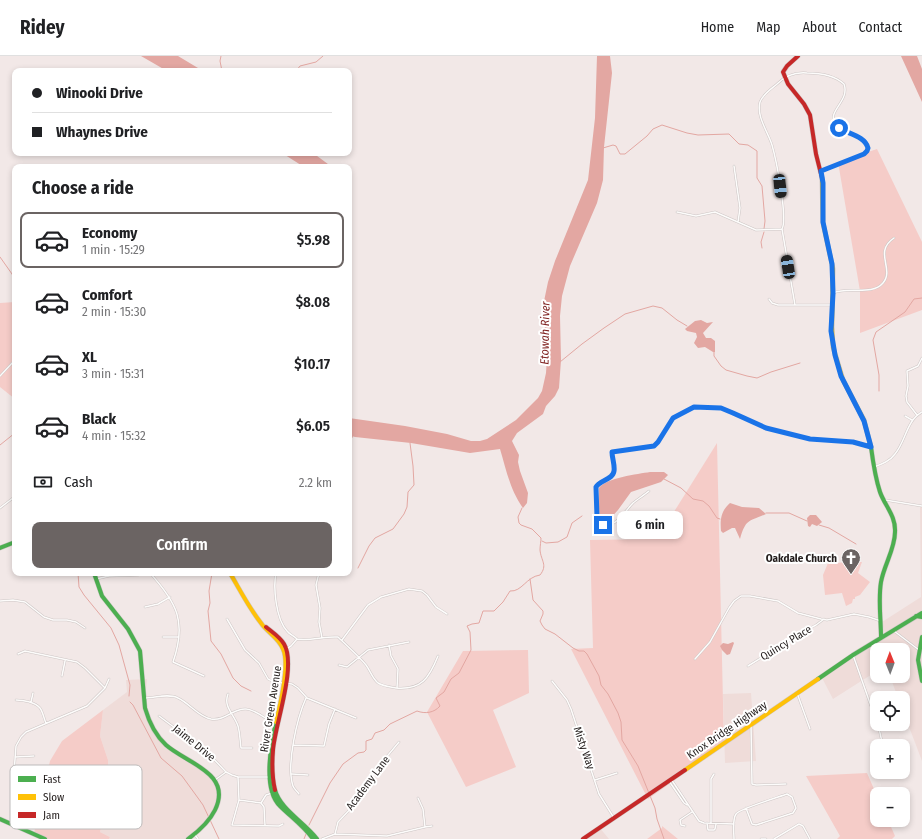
<!DOCTYPE html>
<meta charset="utf-8">
<style>
:root{--surface:#fff;--page:#f6f6f6;--text:#202124;--muted:#757577;--line:#e0e0e0;--accent:#6b6463}
body{margin:0;font-family:"Fira Sans Condensed",sans-serif;background:var(--page);color:var(--text);height:100vh;display:flex;flex-direction:column;font-size:15px;white-space:nowrap}
*{box-sizing:border-box;margin:0}
p{font-size:13px;color:var(--muted)}
.icon{flex:none;width:22px;height:22px;fill:none;stroke:currentColor;stroke-width:2;stroke-linecap:round;stroke-linejoin:round}
.map{position:relative;flex:1;overflow:hidden}
.sheet{position:absolute;left:12px;top:108px;width:340px;height:412px;display:flex;flex-direction:column;background:var(--surface);border-radius:8px;box-shadow:0 2px 6px #0003}
.sheet>*{flex:none}
.banner{position:absolute;left:12px;top:12px;width:340px;height:88px;border-radius:8px;box-shadow:0 2px 6px #0003;display:grid;align-content:center;height:88px;padding:0 20px;background:var(--surface)}
.needle{width:26px;rotate:359deg}
.buttons{position:absolute;left:870px;top:587px;display:grid;gap:8px}
.buttons a{display:grid;place-items:center;width:40px;height:40px;border-radius:8px;background:var(--surface);box-shadow:0 2px 6px #0003;font-size:20px}
.end{position:absolute;width:18px;height:18px;margin:-9px;border:5px solid #1a73e8;background:#fff;box-shadow:0 0 0 2px #fff}
.from{border-radius:50%}
.bubble{position:absolute;height:28px;border-radius:8px;background:var(--surface);box-shadow:0 2px 6px #0003;font-size:13px;font-weight:600;line-height:28px;text-align:center}
.car{position:absolute;width:12px;height:24px;margin:-12px -6px;border-radius:5px;box-shadow:0 0 3px 1px #0007;background:linear-gradient(#222 24%,#8ab4d8 0 40%,#222 0 76%,#8ab4d8 0 86%,#222 0)}
.banner b{display:flex;align-items:center;gap:14px;height:38px;font-size:15px}
.banner b+b{border-top:1px solid var(--line)}
.banner i{width:10px;height:10px;background:var(--text)}
ul{padding:0;list-style:none}
li{display:flex;align-items:center;gap:12px;height:56px;margin:0 8px 6px;padding:0 12px;border:2px solid transparent;border-radius:8px}
li div{flex:1}
li b{display:block;font-size:15px}
li em{font-style:normal;font-weight:600}
li.active{border-color:var(--accent)}
li>.icon{width:36px;height:36px;stroke-width:1.5}
h2{padding:0 20px;font-size:18px;line-height:48px}
.pay{display:flex;align-items:center;gap:10px;height:44px;padding:0 20px;font-size:15px}
.pay p{margin-inline-start:auto}
.action{display:flex;gap:8px;margin-top:auto;padding:8px 20px}
.action a{flex:1;height:46px;border-radius:8px;background:var(--accent);color:#fff;font-size:16px;font-weight:600;line-height:46px;text-align:center}
header{display:flex;align-items:center;gap:24px;box-sizing:border-box;height:56px;padding:0 20px;background:var(--surface);border-bottom:1px solid var(--line)}
header strong{font-size:19px}
nav{display:flex;gap:22px;margin-inline-start:auto;font-size:14px}
.map>svg:first-child{display:block}
</style>
<header>
<strong>Ridey</strong>
<nav><a>Home</a><a>Map</a><a>About</a><a>Contact</a></nav>
</header>
<div class="map">
<svg width="922" height="783" viewBox="0 0 922 783">
<rect width="100%" height="100%" fill="#f2e8e7"/>
<path fill="#efdcd9" d="M920,451H922V705L903,655V642H898L890,620H903V594H877V615L833,643L821,620L885,578L882,566L921,541Z
M147,623L145,646L147,663L156,681L173,696L197,707L215,724L217,730L219,741L217,753L208,765L190,783H109L110,781L100,776L108,747V704L100,680L103,654L127,636L126,624Z
M751,637L756,705L725,707L723,638Z
M599,771L609,783H581Z"/>
<path fill="#f5ccc8" d="M877,93L922,186V254L860,277V235L838,106Z
M15,246V343L0,331V247Z
M717,387L724,689L648,743L571,593L593,592L590,484L657,483Z
M862,506L858,517L870,526L860,539L855,541V543H853L852,547L846,550L842,537L825,539L823,519L828,507Z
M528,594L529,637L493,654L516,711L466,731L427,656L463,595Z
M103,654L100,680L108,704V747L100,776L110,781L109,783H48L34,777L50,705L62,685Z
M867,717L877,740V764H888L895,780L892,783H837L840,780L806,720Z
M662,770L678,783H647L662,772Z"/>
<path fill="#e3a7a2" d="M141,0H178L203,15H167Z
M597,0H610L612,17L604,91L603,124L597,147L570,210L562,240L560,260L561,304L559,332L555,340L546,350L543,358L517,377L512,385L519,399L518,406L520,415L528,437L527,447L523,452C510,434 506,413 500,393L470,397L411,387L355,381L349,379V362L405,370L447,378L471,385H480L487,383L516,364L538,342L542,335L546,317L547,302L543,250L548,226L555,205L588,124L595,62Z
M901,0H917L922,13V46Z
M282,97H313L332,111H304Z
M701,264L707,267L713,266L703,277L706,282H711L715,285V296H713L705,291L698,292L694,287L697,281L696,277L687,275L685,273L695,265Z
M650,416H664L668,419L661,426L631,436L618,454L608,465L601,464L599,460V432C606,422 638,418 650,416Z
M730,447L742,451L759,452L766,458C748,466 746,463 740,483L735,472H732L723,477L721,475C720,463 721,455 730,447Z
M810,459H816L822,466L817,470L812,468L810,471L808,470L807,462Z
M733,586L734,587L730,598L727,599L722,594L720,590L723,587L728,588Z"/>
<g fill="none" stroke-linecap="round" stroke-linejoin="round">
<path stroke="#e3a7a2" stroke-width="1" d="M221,0L220,5L222,15
M296,15L300,10L316,6L323,0
M603,92L613,89L616,90L620,98H625L647,80L653,73L662,69L687,77L698,79L729,78L739,88L748,89L757,95V122L762,130L765,165L764,173
M762,192L761,186L764,176
M0,201L12,218L15,224
M714,296V300L721,310L726,314L747,320L757,322L771,316L800,307
M560,306L582,288L604,272L625,258L653,250L662,252L677,264L687,270
M879,335V319L873,284L876,276L905,256L914,243L922,242
M349,386L353,380
M0,389L15,377
M664,423L681,432L693,443L703,445L709,450L717,462L720,463
M766,457H789L807,465
M819,469L829,472L856,488
M542,485L546,487L558,486L567,481L572,467L582,460
M358,512L369,490L375,482L393,473L404,458L407,451L408,436L414,429L413,410L410,387
M78,517L79,531L84,539L111,572L119,589L130,629L129,640
M212,517L209,535L210,547L208,555L211,585L221,598L233,622L241,630L251,635
M530,523L533,544L543,555V558L540,565L542,569L545,573L555,578L573,592L579,595H584L587,598L599,620L601,629L608,638L618,657L621,666L622,684L638,710L655,752L657,763L664,783
M130,646L133,649L161,702L182,720L198,742L203,749L219,783
M309,769L330,727L343,708L358,697L364,696L366,694V685L372,683L375,677L384,674L390,668L417,655C425,658 434,657 440,650L436,642L444,636L451,623L459,617L471,594L470,576L467,570L472,568L479,567L483,555H494L503,546L510,535C522,536 526,521 540,519C548,509 541,505 540,494C540,490 541,485 541,482L532,473L521,469L519,467L518,461L522,452
M304,783L306,778"/>
<defs>
<path id="street" d="M734,110L740,152L738,166
M677,156L696,160L715,156L756,174L782,173
M833,237C848,230 872,240 883,227C895,213 873,196 894,182
M769,243L772,247L778,249H831
M795,249L782,173C788,162 776,103 772,89C768,76 756,60 760,46C763,38 771,33 777,28C785,20 796,16 807,17C820,17 834,19 844,28C850,44 829,54 834,66C840,81 864,76 868,92L867,95L864,98L821,115
M0,320L15,304
M917,359L907,346L906,340L908,330L907,315L918,310L922,302
M905,360L912,364
M874,411C882,408 890,405 895,398C906,385 906,365 922,356
M649,435C644,439 638,443 633,447C625,455 611,479 599,465L596,431C599,423 610,424 614,416L612,396L654,390L658,386L673,362L694,351L721,352L730,355L766,372L810,383L853,386L871,391
M885,444L922,450
M0,452L13,442L15,435
M150,517C177,547 187,566 173,606L204,620
M276,517C273,532 276,563 287,575C289,578 294,580 297,583
M319,517L316,529L320,552L319,566L322,582
M96,523L109,520L138,519L143,517
M0,545L13,544L25,546L44,561L53,564H67L76,566L85,572
M145,551L158,548L170,541
M227,563L245,594L259,607L268,623L274,626L292,628L298,632L307,642L356,662
M894,575L919,594
M163,581H179
M342,584L368,549L381,541L409,533L422,535L427,539L436,551L447,558
M389,589L391,600L398,613L397,632
M286,593L291,590L297,583C311,585 324,580 338,581C347,590 358,599 366,609C371,616 372,622 378,627C383,630 390,631 396,632C422,634 429,622 438,600
M18,598L25,595L77,606L85,612L104,631
M853,599L877,667
M695,603L710,586L729,552L734,545L741,540H750L778,545L798,557L821,563L827,564L854,558L869,561L881,565
M339,609L347,611L368,594L409,586
M748,610L801,577L816,569L824,563
M62,620L65,605
M552,625L567,644L571,653L599,738L614,762
M797,637L810,673
M228,638C223,651 234,658 238,670C240,677 240,685 241,692H252
M144,642C154,642 169,637 178,642C189,647 199,661 211,663C226,665 233,652 246,653C257,654 266,664 276,668
M16,644C23,644 35,646 40,652C43,656 44,663 46,667
M31,646L33,637
M159,660L207,696L226,716L232,719L238,721H270
M751,668L752,728L756,729L786,728
M878,668L882,686L884,690
M293,689L324,690L329,668L335,653
M15,701L34,700
M292,718L308,719
M238,721L239,744L232,769L279,770L283,768
M671,723L699,765L704,767L734,768
M215,724L226,716
M595,724L617,717
M669,725L684,747L687,749
M299,738C297,735 294,733 293,730C286,709 297,662 306,642
M239,744L261,747L264,751L265,769
M261,747L266,739L275,736
M707,767L708,774H714L715,773L716,768
M711,767V723L714,718
M16,769L27,742V735L14,717L16,690L21,681L26,676L87,650L105,632L109,623
M685,770L681,769L680,764L692,756
M425,771L432,770
M335,778L387,780L425,771L423,753L418,742
M195,779L198,783
M322,783L335,778L338,766L358,745L374,716L399,686
M734,783C734,776 732,764 736,758C739,753 779,741 787,738L792,741L796,752L793,757L756,769L752,768L746,752
M761,783H766
M774,783L799,768L803,770L810,783"/>
<path id="fast" d="M871,391C873,406 875,421 880,436C885,450 896,460 895,476C895,493 884,509 881,526C878,544 881,563 881,581
M0,492L15,486
M94,517L102,540L128,573L140,595L145,652C149,666 155,679 166,689C186,707 233,717 215,754C209,766 199,775 188,783
M916,560L922,561
M922,581L918,604L922,625
M818,623L853,599L922,557
M276,666C271,688 262,733 280,750C291,761 304,770 313,783
M275,734C280,753 305,767 317,783
M0,763L45,783"/>
<path id="slow" d="M822,122L823,167L833,213L832,271L833,291L843,324L864,364L871,391
M230,517C240,534 249,552 261,567C267,576 279,582 283,593C290,608 280,650 276,666
M685,714L818,623"/>
<path id="jam" d="M798,0L787,10L783,16L788,28L804,48L810,59L816,98L822,122
M266,571C272,576 280,581 284,588C297,610 275,668 273,694C272,706 272,721 275,734
M583,783L685,714"/>
</defs>
<use href="#street" stroke="#cdc6c5" stroke-width="2.5"/>
<use href="#fast" stroke="#cdc6c5" stroke-width="5"/>
<use href="#slow" stroke="#cdc6c5" stroke-width="5"/>
<use href="#jam" stroke="#cdc6c5" stroke-width="5"/>
<use href="#street" stroke="#fdfcfb" stroke-width="1.5"/>
<use href="#fast" stroke="#4caf50" stroke-width="4"/>
<use href="#slow" stroke="#ffc107" stroke-width="4"/>
<use href="#jam" stroke="#c62828" stroke-width="4"/>
</g>
<g fill="none" stroke-linecap="round" stroke-linejoin="round">
<path stroke="#1a73e8" stroke-width="5" d="M603,469L598,466L597,461L596,431C599,424 613,424 614,415C615,409 612,402 612,396L654,390L658,386L673,362L694,351L721,352L733,357L766,372L810,383L853,386L871,391L864,365L841,320L835,299L831,275L833,237L832,208L823,166V127L821,115L864,98L867,95L868,92C865,80 848,78 839,72"/>
</g>
<defs>
<symbol id="church-pin" viewBox="-11 -11 22 30"><path d="M0 17L-7.5 6A9.5 9.5 0 1 1 7.5 6Z" fill="#6b6463" stroke="#fff"/><path d="M-1.2-6h2.4v3.5h3.3v2.4h-3.3V6h-2.4V-.1h-3.3v-2.4h3.3Z" fill="#fff"/></symbol>
</defs>
<g fill-rule="evenodd">
<use href="#church-pin" x="840" y="491" width="22" height="30"/>
</g>
<g text-anchor="middle" dominant-baseline="central" stroke-width="4" stroke-linejoin="round" paint-order="stroke">
<g font-size="11" font-weight="bold" fill="#231d1c" stroke="#fff" text-anchor="end">
<text x="837" y="502">Oakdale Church</text>
</g>
<g font-size="11" fill="#231d1c" stroke="#fff">
<text transform="translate(786 587) rotate(-31)">Quincy Place</text>
<text transform="translate(271 653) rotate(-81)">River Green Avenue</text>
<text transform="translate(727 674) rotate(-34)">Knox Bridge Highway</text>
<text transform="translate(194 687) rotate(39)">Jaime Drive</text>
<text transform="translate(584 692) rotate(71)">Misty Way</text>
<text transform="translate(368 727) rotate(-53)">Academy Lane</text>
</g>
<g font-size="12" font-style="italic" fill="#7f201f" stroke="#fff">
<text transform="translate(545 277) rotate(-89)">Etowah River</text>
</g>
</g>
<rect x="10" y="709" width="132" height="64" rx="6" fill="#fff" stroke="#bdbbbb" stroke-width="1"/>
<rect x="18" y="720" width="18" height="6" fill="#4caf50"/>
<rect x="18" y="738" width="18" height="6" fill="#ffc107"/>
<rect x="18" y="756" width="18" height="6" fill="#c62828"/>
<g font-size="11" fill="#231d1c">
<text x="43" y="727">Fast</text>
<text x="43" y="745">Slow</text>
<text x="43" y="763">Jam</text>
</g>
</svg>
<div class="buttons">
<a><svg class="needle" viewBox="-14 -14 28 28"><path d="M0-13l5 13h-10z" fill="#e53935"/><path d="M0 13l5-13h-10z" fill="#757577"/></svg></a>
<a><svg class="icon" aria-label="locate" viewBox="0 0 24 24"><circle cx="12" cy="12" r="6"/><path d="M12 2v4M12 18v4M2 12h4M18 12h4"/></svg></a>
<a>+</a>
<a>−</a>
</div>
<i class="end from" style="left:839px;top:72px"></i>
<i class="end" style="left:603px;top:469px"></i>
<div class="bubble" style="left:617px;top:455px;width:66px">6 min</div>
<i class="car" style="left:780px;top:130px;rotate:174deg"></i>
<i class="car" style="left:788px;top:211px;rotate:351deg"></i>
<div class="banner">
<b><i class="from"></i>Winooki Drive</b>
<b><i></i>Whaynes Drive</b>
</div>
<section class="sheet">
<h2>Choose a ride</h2>
<ul>
<li class="active"><svg class="icon" aria-label="car" viewBox="0 0 24 24"><path d="M5 17H2v-5l4-1 3-4h7l3 4 3 1v5h-3M9 17h6M6 11h13"/><circle cx="7" cy="17" r="2"/><circle cx="17" cy="17" r="2"/></svg><div><b>Economy</b><p>1 min · 15:29</p></div><em>$5.98</em></li>
<li><svg class="icon" aria-label="car" viewBox="0 0 24 24"><path d="M5 17H2v-5l4-1 3-4h7l3 4 3 1v5h-3M9 17h6M6 11h13"/><circle cx="7" cy="17" r="2"/><circle cx="17" cy="17" r="2"/></svg><div><b>Comfort</b><p>2 min · 15:30</p></div><em>$8.08</em></li>
<li><svg class="icon" aria-label="car" viewBox="0 0 24 24"><path d="M5 17H2v-5l4-1 3-4h7l3 4 3 1v5h-3M9 17h6M6 11h13"/><circle cx="7" cy="17" r="2"/><circle cx="17" cy="17" r="2"/></svg><div><b>XL</b><p>3 min · 15:31</p></div><em>$10.17</em></li>
<li><svg class="icon" aria-label="car" viewBox="0 0 24 24"><path d="M5 17H2v-5l4-1 3-4h7l3 4 3 1v5h-3M9 17h6M6 11h13"/><circle cx="7" cy="17" r="2"/><circle cx="17" cy="17" r="2"/></svg><div><b>Black</b><p>4 min · 15:32</p></div><em>$6.05</em></li>
</ul>
<div class="pay"><svg class="icon" aria-label="cash" viewBox="0 0 24 24"><path d="M3 7h18v10H3z"/><circle cx="12" cy="12" r="2"/></svg>Cash<p>2.2 km</p></div>
<div class="action"><a>Confirm</a></div>
</section>
</div>
